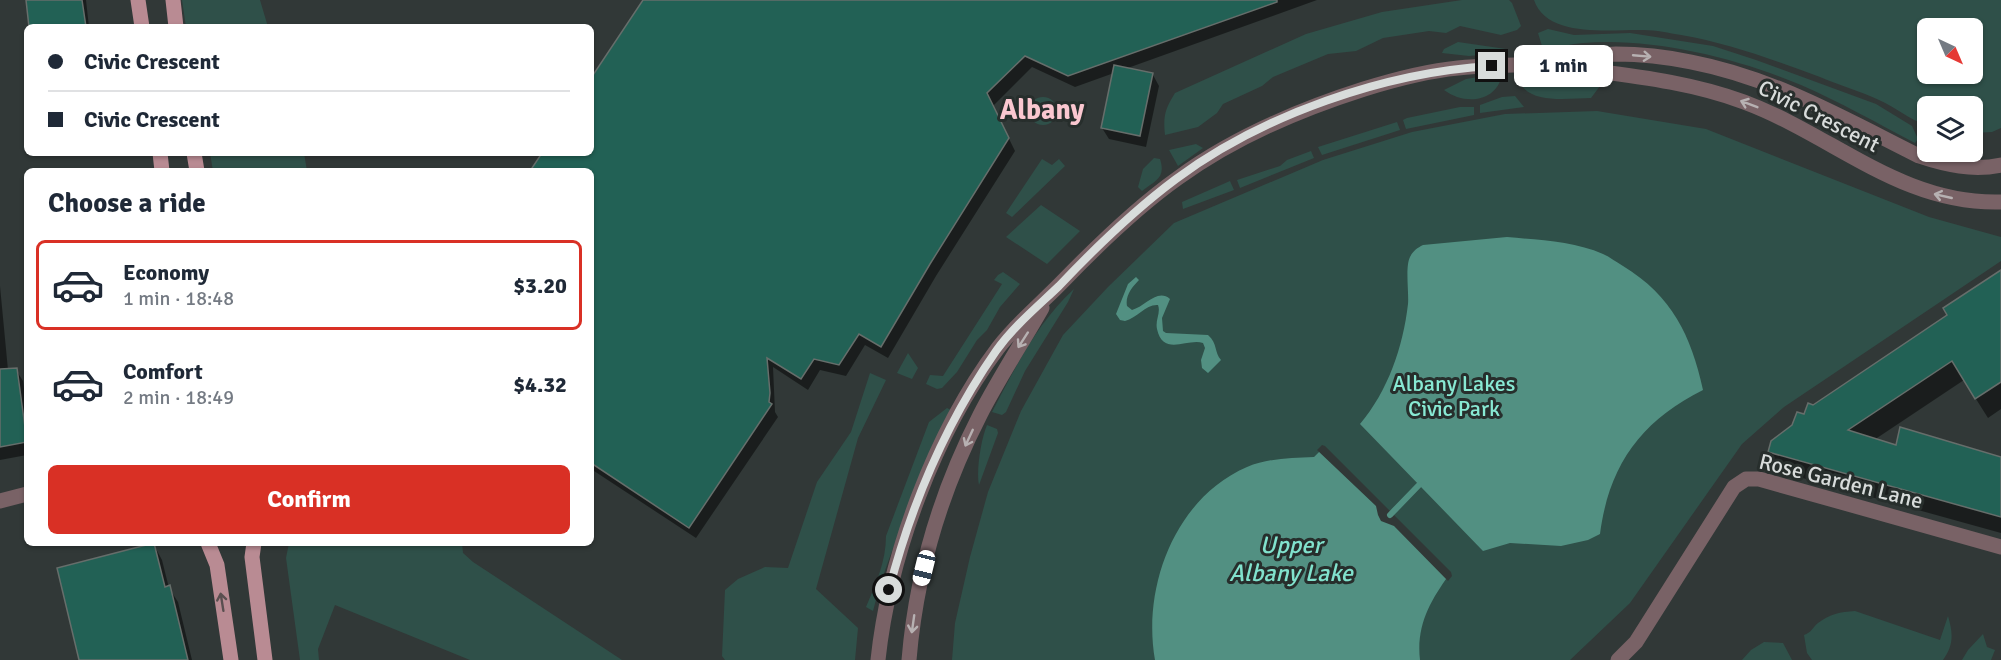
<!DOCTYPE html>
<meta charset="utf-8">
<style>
:root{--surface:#fff;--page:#f2f2f3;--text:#1f2937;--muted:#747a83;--line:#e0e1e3;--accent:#d93025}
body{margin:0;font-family:Signika,sans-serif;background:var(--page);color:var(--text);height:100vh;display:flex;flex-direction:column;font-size:22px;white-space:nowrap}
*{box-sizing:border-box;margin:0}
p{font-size:20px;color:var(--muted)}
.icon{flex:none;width:33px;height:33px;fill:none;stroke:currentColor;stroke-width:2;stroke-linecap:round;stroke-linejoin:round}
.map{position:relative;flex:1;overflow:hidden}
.details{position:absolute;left:24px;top:168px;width:570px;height:378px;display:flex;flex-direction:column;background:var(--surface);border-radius:9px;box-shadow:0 2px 4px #0004}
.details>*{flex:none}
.hud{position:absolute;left:24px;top:24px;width:570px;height:132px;border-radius:9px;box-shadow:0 2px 4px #0004;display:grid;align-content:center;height:132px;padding:0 24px;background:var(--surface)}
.needle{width:39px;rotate:136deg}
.buttons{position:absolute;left:1917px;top:18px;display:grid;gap:12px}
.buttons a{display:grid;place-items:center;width:66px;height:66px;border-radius:9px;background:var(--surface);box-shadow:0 2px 4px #0004;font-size:30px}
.end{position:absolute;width:27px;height:27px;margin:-14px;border:8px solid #d8dcdb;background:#111;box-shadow:0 0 0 3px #111}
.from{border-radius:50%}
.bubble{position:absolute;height:42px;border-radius:9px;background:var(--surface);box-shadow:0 2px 4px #0004;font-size:20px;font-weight:700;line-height:42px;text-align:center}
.car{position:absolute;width:18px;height:36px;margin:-18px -9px;border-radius:8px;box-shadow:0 0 4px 2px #0007;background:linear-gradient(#fff 24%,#345 0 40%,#fff 0 76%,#345 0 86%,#fff 0)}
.hud b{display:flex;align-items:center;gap:21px;height:57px;font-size:22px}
.hud b+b{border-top:2px solid var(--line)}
.hud i{width:15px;height:15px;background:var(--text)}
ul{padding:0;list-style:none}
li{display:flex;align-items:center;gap:18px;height:90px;margin:0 12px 9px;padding:0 12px;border:3px solid transparent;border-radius:9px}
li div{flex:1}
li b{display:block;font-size:22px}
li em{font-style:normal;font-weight:700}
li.current{border-color:var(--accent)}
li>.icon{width:54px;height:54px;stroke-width:1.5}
h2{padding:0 24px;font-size:27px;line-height:72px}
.button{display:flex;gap:12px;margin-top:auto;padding:12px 24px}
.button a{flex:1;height:69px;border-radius:9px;background:var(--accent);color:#fff;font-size:24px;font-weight:700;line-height:69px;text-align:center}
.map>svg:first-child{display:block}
</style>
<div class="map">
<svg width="2001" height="660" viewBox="0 0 2001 660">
<rect width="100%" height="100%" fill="#313837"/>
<path fill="#2f5049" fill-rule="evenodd" d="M182,0H260L268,27H186Z
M1462,0H1509L1512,3L1521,26L1517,30L1501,35L1460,26L1446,33L1429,31L1383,38L1356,51L1328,54L1273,77L1262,86L1223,104L1217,113L1198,127L1165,135C1163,116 1165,109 1175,93L1306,34L1382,12Z
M1534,0H2001V128L1992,132L1973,133L1972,106H1928L1927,125C1909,120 1896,107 1879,100C1860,91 1839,85 1820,77C1774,60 1728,43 1681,35C1669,33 1656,30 1644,30C1612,29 1547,39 1534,0ZM1928,28H1972V74H1928Z
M1548,29L1574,35L1630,33L1713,46L1756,60L1876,104L1912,126L1918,139L1915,143C1877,123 1840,102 1801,85C1737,58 1652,37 1583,43C1571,44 1559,47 1547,50L1542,46L1538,33Z
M1458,42L1506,49L1502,53L1469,56L1442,53L1444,49Z
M1491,75H1502C1496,103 1464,105 1444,90L1466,79Z
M1517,76L1603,82L1591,98C1567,98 1525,106 1517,76Z
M1515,96L1524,107L1480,113V105L1502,97Z
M1029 111a14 14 0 1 1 28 0a14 14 0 1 1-28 0Z
M1460,107H1474V115L1406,129L1403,120L1407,118Z
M1597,111L1706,129L1929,217L2001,237V261L1784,407L1742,444L1630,603L1570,660H952L955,623L970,557L988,492L1021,411L1063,335L1108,287L1174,223L1323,160L1412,132L1505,114Z
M1397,122L1400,130L1322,155L1318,147Z
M1196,144L1203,148L1178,166L1169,150Z
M1311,151L1314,158L1240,188L1237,180L1280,166L1287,160Z
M210,153H304L307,171H213Z
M1154,158L1160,159C1166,178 1156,180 1142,191L1138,187L1143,169Z
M1042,159L1052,165L1059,159L1065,166L1012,217L1006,213Z
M1230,181L1234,190L1183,209L1182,202Z
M1041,205L1080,231L1047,264L1006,237Z
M1003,272L1020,284L1000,307L987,330L977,340L957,372L942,388L937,389L926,384L930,375L943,376L1002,284L994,280L998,275Z
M1074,289L1068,302L1025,371L1006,412L1002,415L992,412C1015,368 1037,323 1074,289Z
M908,353L918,368L912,379L897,373Z
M870,373L886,380L858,438L816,589L858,628L855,660H725L722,656L725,590L738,579L765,567L788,568L817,482L851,432Z
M947,408L953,411C923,477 891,541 873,611L866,607C876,584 886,561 886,536L929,422Z
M987,425L997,429L998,433L979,485C976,471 981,439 987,425Z
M289,543H462L463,553L473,562L622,660H470L335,605L318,649L319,660H300L286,558Z
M1855,611L1940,640L1948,616C1953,633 1954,645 1943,660H1812L1807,653L1804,635C1811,633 1813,627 1818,623C1830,614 1840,612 1855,611Z
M1983,634L1987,647L1995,650L1991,660H1962L1968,650Z
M1764,642L1783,643L1792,660H1742L1751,650Z"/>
<path fill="#529082" d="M1507,237C1538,240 1574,241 1603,254C1610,257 1616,262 1623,266C1672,296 1691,335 1703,390C1641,421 1609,465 1600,534L1588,540L1561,546L1510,543L1483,551L1360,424C1388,391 1403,347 1408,304C1409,292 1405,267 1410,257C1413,251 1417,248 1423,245Z
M1136,277L1139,280C1132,287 1125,296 1127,306L1132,310C1145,307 1157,288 1170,299L1162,318L1163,331L1166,333L1208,335C1218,344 1214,352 1221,360L1208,373L1202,368L1201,360L1205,348L1203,343C1187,338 1163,357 1157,329C1155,320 1161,313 1158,305C1146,304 1137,318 1125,321L1120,320L1116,314L1128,284Z
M1323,448L1449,575C1430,601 1416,626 1420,660H1155C1142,587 1175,498 1247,467C1268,458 1291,458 1314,457Z"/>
<path fill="#313837" d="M1322,445L1325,446L1451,572L1452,576L1448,581L1394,526L1381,521L1378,515L1376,506L1317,450Z"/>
<path fill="#0007" d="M27,0H86L89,27H31Z
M645,0H1317L1125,69L1153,75L1159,86L1146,147L1109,139L1102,128L1114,73L1075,87L1032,67L993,106L1015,151L936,276L888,358L865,345L846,376L820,370L808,390L773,367L775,412L778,417L696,538L591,469V171H532L544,153H591V81Z
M2001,272V409L1988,418L1964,380L1874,440L1897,447L2001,458V533L1781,472L1769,452L1813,407L1949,316Z
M0,286L8,370H16L23,381L27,412V455L0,460Z
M154,545L162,560L169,588L178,602L192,660H81Z"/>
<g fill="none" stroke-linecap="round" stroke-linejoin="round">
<path stroke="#529082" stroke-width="6" d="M1390,515L1419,485"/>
</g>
<path fill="#226155" stroke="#666e6b" stroke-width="1.5" d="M26,0H82L86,27H29Z
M643,0H1277V2L1068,76L1025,56L987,93L1009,138L930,264L881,347L859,334L839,365L814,359L801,379L767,358L770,393L769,402L772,404L689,528L591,463V171H530L542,153H591V78Z
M1114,65L1153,73L1140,136L1101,128Z
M2001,270V382L1975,399L1952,361L1848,430L1896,445L1900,427L2001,457V517L1768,452L1771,441L1792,425L1797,412L1804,414L1808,403L1813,405L1947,315L1943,308Z
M17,368L27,442L0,447V369Z
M154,543L165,587L170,585L188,660H79L57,568Z"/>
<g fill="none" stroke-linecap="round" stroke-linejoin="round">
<path stroke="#796266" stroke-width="15" d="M1560,66C1622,75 1685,80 1744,102C1833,135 1901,205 2001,202
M0,501L27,494
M878,660C889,556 935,432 998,348C1018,322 1043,302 1065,279C1100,243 1137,207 1178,178C1234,137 1298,110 1364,89C1393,80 1427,71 1458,68C1485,65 1513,66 1540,63C1565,61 1590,55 1616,54C1640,54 1667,57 1691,62C1774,78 1845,119 1919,156C1946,165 1973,171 2001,165
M909,660C916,575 941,491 980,415C999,378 1022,343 1042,308
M1618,660L1636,642L1734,487L1746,479H1759L2001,547"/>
<path stroke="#b98b93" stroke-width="15" d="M138,0L142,27
M173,0L176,27
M160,153L162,171
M194,153L197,171
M208,543L217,565L231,660
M254,543L252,557L265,660"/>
</g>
<defs><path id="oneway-shaft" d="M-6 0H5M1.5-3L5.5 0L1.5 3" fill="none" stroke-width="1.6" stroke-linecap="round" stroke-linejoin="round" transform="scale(1.5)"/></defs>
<g stroke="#b7b1b2">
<use href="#oneway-shaft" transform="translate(1642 56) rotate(5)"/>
<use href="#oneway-shaft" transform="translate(1749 104) rotate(-159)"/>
<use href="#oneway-shaft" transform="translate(1943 196) rotate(-167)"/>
<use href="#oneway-shaft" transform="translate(1023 340) rotate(123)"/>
<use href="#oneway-shaft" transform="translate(969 438) rotate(115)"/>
<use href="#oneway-shaft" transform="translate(913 624) rotate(98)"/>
</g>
<use stroke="#5a4f50" href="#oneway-shaft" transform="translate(222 602) rotate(-99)"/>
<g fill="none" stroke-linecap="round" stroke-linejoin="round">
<path stroke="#d8dcdb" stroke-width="8" d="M889,590C911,505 946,423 996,351C1014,326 1037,307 1059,286C1095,248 1133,211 1176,179C1262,115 1385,72 1492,66"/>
</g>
<g text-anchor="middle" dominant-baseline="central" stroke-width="6" stroke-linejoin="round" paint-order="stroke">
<g font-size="22" fill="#d8dcdb" stroke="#272e2c">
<text transform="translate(1819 116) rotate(27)">Civic Crescent</text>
<text transform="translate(1841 481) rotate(14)">Rose Garden Lane</text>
</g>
<g font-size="22" fill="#88e9d3" stroke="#272e2c">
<text x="1454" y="383">Albany Lakes<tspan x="1454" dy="25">Civic Park</tspan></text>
</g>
<g font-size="24" font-style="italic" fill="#81e2cd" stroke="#272e2c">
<text x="1291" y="545">Upper<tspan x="1291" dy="28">Albany Lake</tspan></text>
</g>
<g font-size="28" font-weight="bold" fill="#fac7d0" stroke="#272e2c">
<text x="1042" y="110">Albany</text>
</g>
</g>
</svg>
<div class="buttons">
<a><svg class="needle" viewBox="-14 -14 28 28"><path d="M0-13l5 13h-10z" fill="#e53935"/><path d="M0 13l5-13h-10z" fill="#747a83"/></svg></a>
<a><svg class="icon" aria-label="layers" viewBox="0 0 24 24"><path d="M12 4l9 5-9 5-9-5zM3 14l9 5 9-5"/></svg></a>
</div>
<i class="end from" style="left:889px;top:590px"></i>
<i class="end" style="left:1492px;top:66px"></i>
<div class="bubble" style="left:1514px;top:45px;width:99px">1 min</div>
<i class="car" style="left:924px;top:568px;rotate:194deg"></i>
<div class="hud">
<b><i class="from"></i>Civic Crescent</b>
<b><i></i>Civic Crescent</b>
</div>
<section class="details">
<h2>Choose a ride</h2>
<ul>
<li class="current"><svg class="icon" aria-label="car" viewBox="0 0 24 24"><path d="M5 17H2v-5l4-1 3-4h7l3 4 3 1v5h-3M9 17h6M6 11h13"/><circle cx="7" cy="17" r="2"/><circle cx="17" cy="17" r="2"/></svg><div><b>Economy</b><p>1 min · 18:48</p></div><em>$3.20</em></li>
<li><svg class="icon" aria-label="car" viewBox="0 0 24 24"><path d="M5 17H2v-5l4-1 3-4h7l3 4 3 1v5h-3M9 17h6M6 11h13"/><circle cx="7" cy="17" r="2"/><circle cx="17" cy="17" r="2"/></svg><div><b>Comfort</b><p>2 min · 18:49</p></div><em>$4.32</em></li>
</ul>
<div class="button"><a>Confirm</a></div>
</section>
</div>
